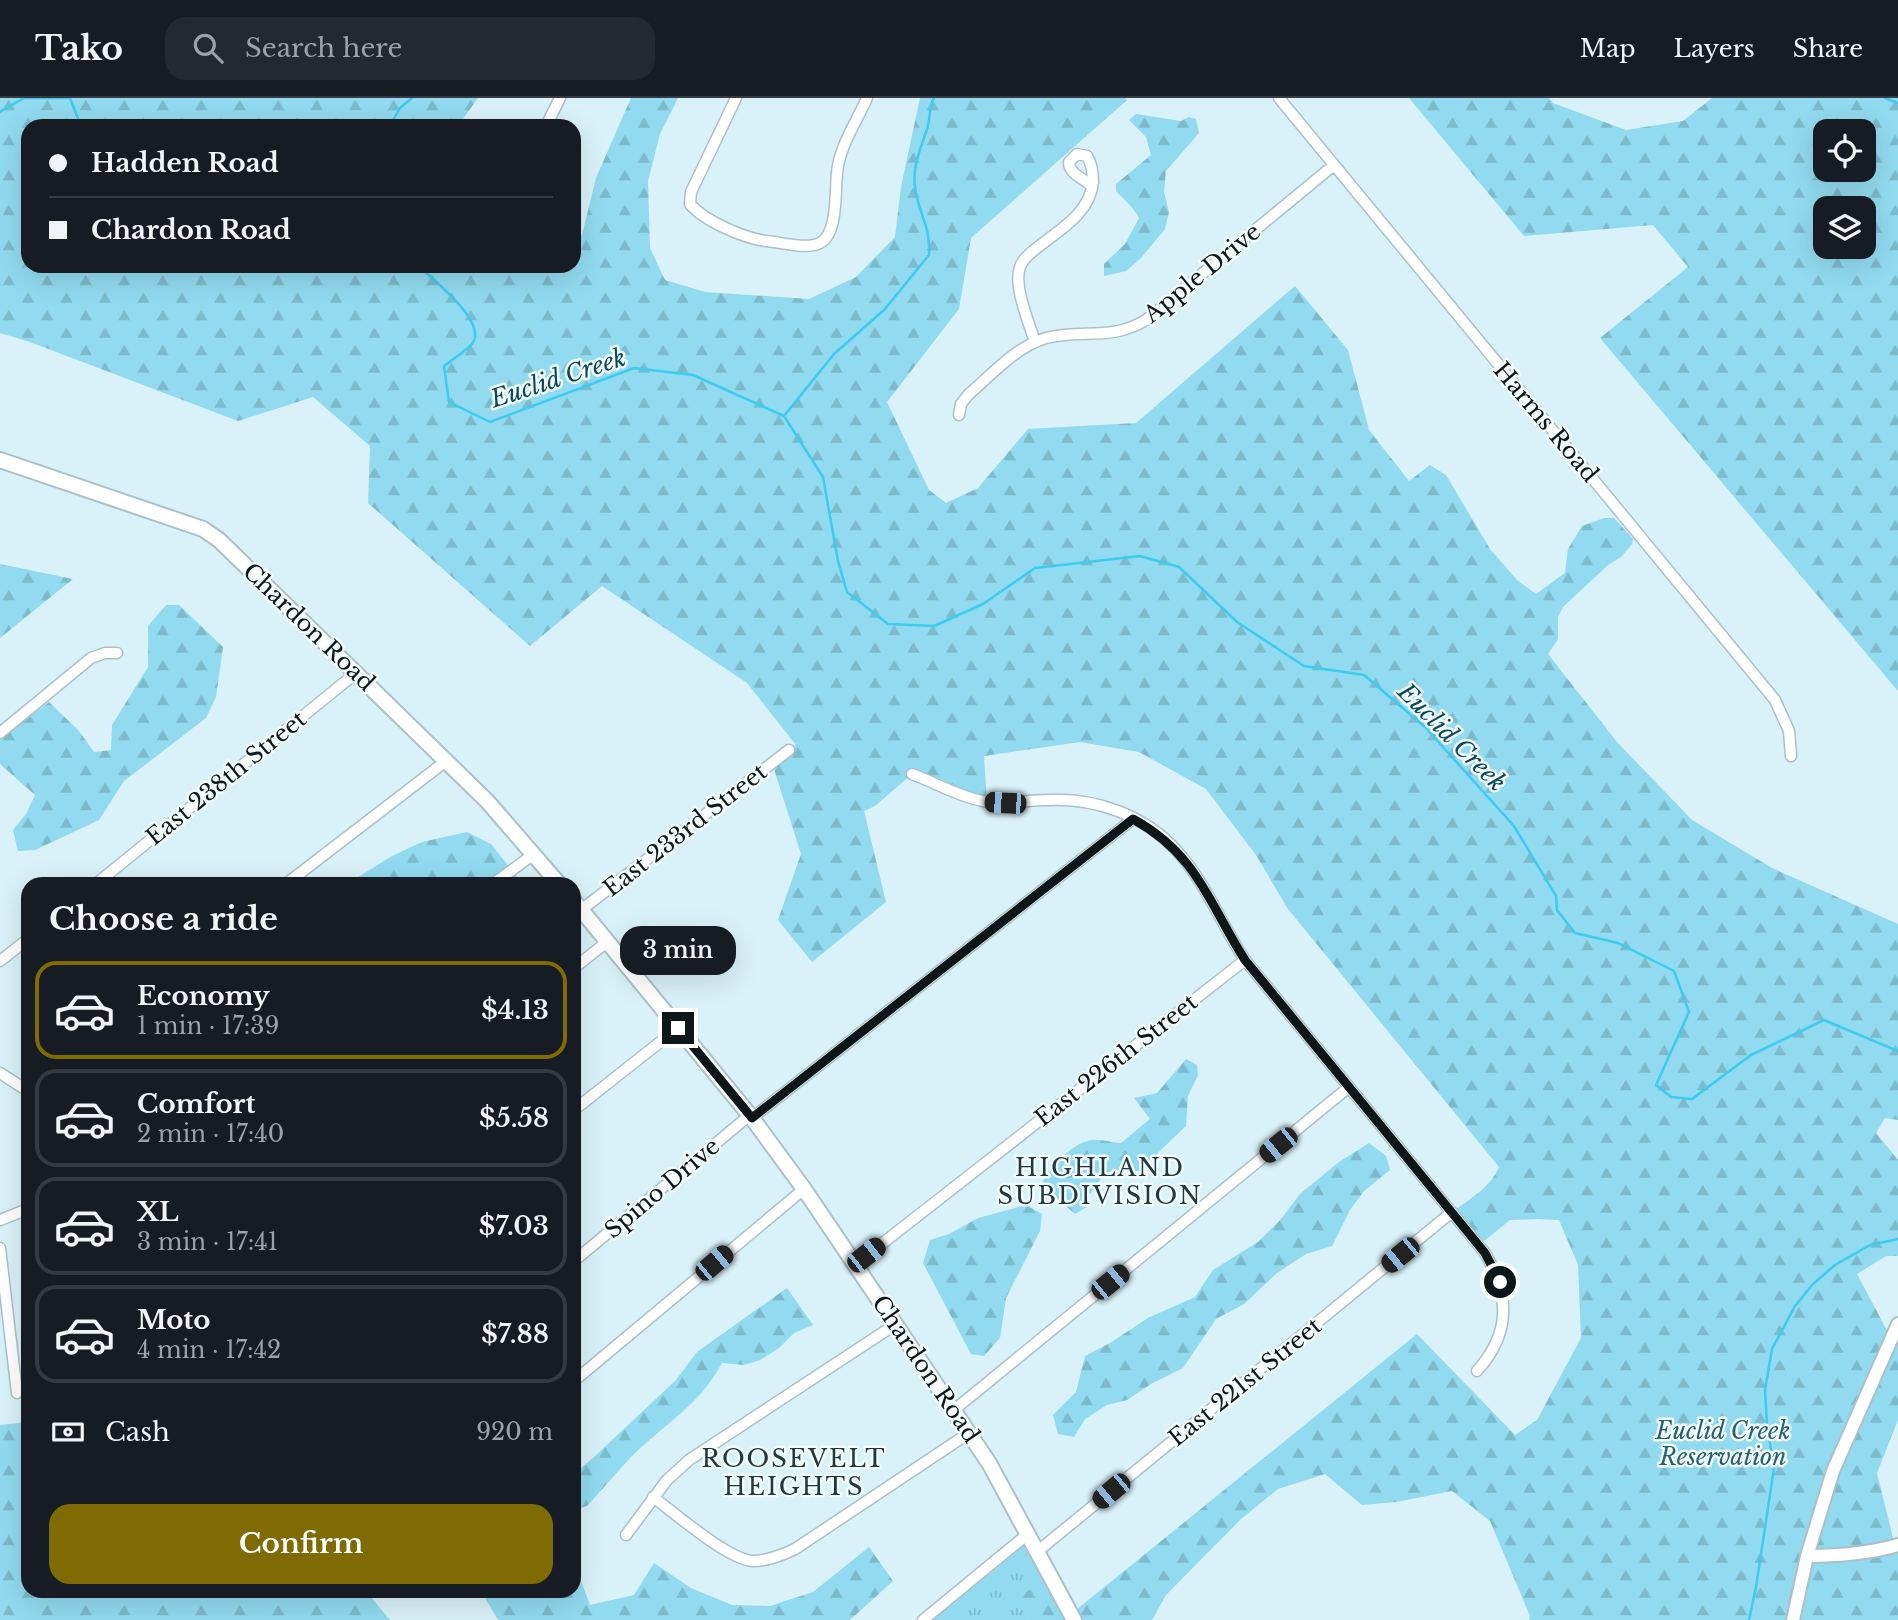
<!DOCTYPE html>
<meta charset="utf-8">
<style>
:root{--surface:#171b24;--page:#242831;--text:#f1f3f6;--muted:#9ea1a6;--line:#363941;--accent:#7f6b04}
body{margin:0;font-family:"Libre Baskerville",serif;background:var(--page);color:var(--text);height:100vh;display:flex;flex-direction:column;font-size:26px;white-space:nowrap}
*{box-sizing:border-box;margin:0}
p{font-size:23px;color:var(--muted)}
.icon{flex:none;width:38px;height:38px;fill:none;stroke:currentColor;stroke-width:2;stroke-linecap:round;stroke-linejoin:round}
.map{position:relative;flex:1;overflow:hidden}
.details{position:absolute;left:21px;top:779px;width:560px;height:721px;display:flex;flex-direction:column;background:var(--surface);border-radius:21px;box-shadow:0 7px 28px #0002}
.details>*{flex:none}
.hud{position:absolute;left:21px;top:21px;width:560px;height:154px;border-radius:21px;box-shadow:0 7px 28px #0002;display:grid;align-content:center;height:154px;padding:0 28px;background:var(--surface)}
.fabs{position:absolute;left:1813px;top:21px;display:grid;gap:14px}
.fabs a{display:grid;place-items:center;width:63px;height:63px;border-radius:14px;background:var(--surface);box-shadow:0 7px 28px #0002;font-size:35px}
.end{position:absolute;width:32px;height:32px;margin:-16px;border:9px solid #0d1618;background:#fff;box-shadow:0 0 0 4px #fff}
.from{border-radius:50%}
.bubble{position:absolute;height:49px;border-radius:21px;background:var(--surface);box-shadow:0 7px 28px #0002;font-size:23px;font-weight:600;line-height:49px;text-align:center}
.car{position:absolute;width:21px;height:42px;margin:-21px -10px;border-radius:9px;box-shadow:0 0 5px 2px #0007;background:linear-gradient(#222 24%,#8ab4d8 0 40%,#222 0 76%,#8ab4d8 0 86%,#222 0)}
.hud b{display:flex;align-items:center;gap:24px;height:66px;font-size:26px}
.hud b+b{border-top:2px solid var(--line)}
.hud i{width:18px;height:18px;background:var(--text)}
ul{padding:0;list-style:none}
li{display:flex;align-items:center;gap:21px;height:98px;margin:0 14px 10px;padding:0 14px;border:4px solid var(--line);border-radius:21px}
li div{flex:1}
li b{display:block;font-size:26px}
li em{font-style:normal;font-weight:600}
li.on{border-color:var(--accent)}
li>.icon{width:63px;height:63px;stroke-width:1.5}
h2{padding:0 28px;font-size:32px;line-height:84px}
.pay{display:flex;align-items:center;gap:18px;height:77px;padding:0 28px;font-size:26px}
.pay p{margin-inline-start:auto}
.cta{display:flex;gap:14px;margin-top:auto;padding:14px 28px}
.cta a{flex:1;height:80px;border-radius:21px;background:var(--accent);color:#fff;font-size:28px;font-weight:600;line-height:80px;text-align:center}
header{display:flex;align-items:center;gap:42px;box-sizing:border-box;height:98px;padding:0 35px;background:var(--surface);border-bottom:2px solid var(--line)}
header strong{font-size:33px}
nav{display:flex;gap:38px;margin-inline-start:auto;font-size:24px}
.search{width:490px;height:63px;background:var(--page);display:flex;align-items:center;gap:18px;box-sizing:border-box;padding:0 24px;border-radius:21px;color:var(--muted);font-size:26px}
.map>svg:first-child{display:block}
</style>
<header>
<strong>Tako</strong>
<div class="search"><svg class="icon" aria-label="search" viewBox="0 0 24 24"><circle cx="10" cy="10" r="6"/><path d="M15 15l6 6"/></svg>Search here</div>
<nav><a>Map</a><a>Layers</a><a>Share</a></nav>
</header>
<div class="map">
<svg width="1898" height="1522" viewBox="0 0 1898 1522">
<defs>
<pattern id="grass-tufts" width="24" height="20" patternUnits="userSpaceOnUse" patternTransform="scale(1.75)"><rect width="24" height="20" fill="#91daef"/><path d="M3 7l-1-3M5 7V3M7 7l1-3M15 17l-1-3M17 17v-4M19 17l1-3" fill="none" stroke="#7cbacc"/></pattern>
<pattern id="forest-firs" width="22" height="20" patternUnits="userSpaceOnUse" patternTransform="scale(1.75)"><rect width="22" height="20" fill="#91daef"/><path d="M5 1l3.5 6h-7zM16 11l3.5 6h-7z" fill="#7cbacc"/></pattern>
</defs>
<rect width="100%" height="100%" fill="#d9f1f8"/>
<path fill="url(#grass-tufts)" d="M1029,1435L1051,1478L1021,1498L1028,1522H923Z"/>
<path fill="url(#forest-firs)" fill-rule="evenodd" d="M0,0H478L458,28H28V168H574V140L582,137L596,80L631,0H678L660,36L648,83L650,150L665,182L705,194L809,201L856,179L895,139L901,89L920,0H1125L1127,2L971,140L959,211L887,304L929,392L946,405L978,390L1028,331L1136,325L1295,188L1348,252L1369,332L1409,383L1430,367L1446,377L1490,451L1517,482L1536,496L1565,475L1568,451L1582,428L1604,420H1614L1633,441L1632,446L1621,459L1608,467L1563,509L1558,519V541L1548,556L1617,644L1692,722L1772,770L1898,826V1022L1885,1020L1876,1035L1898,1062V1158H1886L1857,1176L1891,1240L1898,1226V1322L1877,1375L1895,1448L1898,1447V1522H1529L1530,1518L1490,1423L1452,1393L1396,1404L1362,1407L1325,1376L1278,1391L1241,1421L1166,1497L1152,1522H1028L1020,1498L1051,1478L1071,1516L1417,1236L1515,1337L1537,1322L1581,1240L1578,1167L1559,1122L1537,1121L1510,1122L1479,1147L1452,1114C1470,1101 1490,1090 1499,1069L1288,811L1256,757L1206,691L1139,654L1080,644L984,658L987,704L912,676L875,708L864,713L886,804L812,864L778,822L801,756L772,665L796,647L747,585L602,488L530,548L368,405L370,348L313,299L238,323L30,244L0,235Z
M1409,0H1549L1553,5L1626,32L1683,23L1712,0H1898V593L1600,240L1688,169L1653,127L1524,138ZM1825,33H1864V72H1825ZM1825,110H1864V149H1825Z
M1136,16L1181,23L1189,19L1196,21L1199,35L1166,73L1164,94L1169,114L1165,131L1141,160L1126,173L1104,178V166L1125,146L1139,120C1132,107 1125,103 1116,93V86L1151,57L1146,39L1129,22Z
M0,466L73,481L0,540Z
M166,507H179L223,549L216,599L206,620L124,683L99,722L35,752L18,753L13,732L26,716L35,697L0,666V641L49,604L79,633L94,654L111,652L112,627L148,569V528Z
M467,734L491,746L523,786H347L392,758L422,744Z
M1186,961L1197,967L1198,977L1188,998L1186,1028L1139,1073L1106,1074L1088,1098L1087,1109L1075,1116L1041,1086C1052,1070 1070,1045 1092,1042C1101,1041 1112,1045 1121,1045L1150,1021L1134,1000L1157,995Z
M1369,1045L1386,1058L1390,1072L1364,1093L1350,1112L1332,1148L1306,1156L1277,1175L1244,1206L1216,1221L1183,1270L1151,1286L1127,1302L1107,1307L1085,1321L1074,1339L1058,1336L1053,1317L1076,1294L1085,1258L1110,1245L1148,1220L1195,1199L1213,1172L1258,1144L1281,1121L1300,1096L1339,1064Z
M1026,1107L1042,1116L1040,1133L1006,1200L1000,1240L984,1258L971,1256L923,1165L930,1142L949,1136L978,1120Z
M787,1190L813,1227L794,1235L779,1250L760,1262L744,1267L722,1265C699,1308 664,1326 631,1359C616,1375 602,1392 587,1408L580,1410L574,1457V1376L594,1359L676,1282L697,1254Z
M28,1324V1493H366L390,1522H0V1327Z
M869,1449L893,1483L850,1522H498L481,1493H574V1464L590,1507L634,1497L654,1465L691,1490L732,1507L770,1508L813,1494Z"/>
<g fill="none" stroke-linecap="round" stroke-linejoin="round">
<path stroke="#3bccef" stroke-width="2.5" d="M1885,0L1898,5
M0,14L24,0H70L81,28
M390,28L400,10L412,0
M419,168C433,182 493,228 470,248C463,255 453,261 444,268L449,304L490,324L634,270L693,277L784,318L823,379L838,463L847,494L888,526L934,528L983,506L1035,470L1140,458L1179,469L1237,524L1304,568L1364,577L1425,629L1514,728L1556,798L1557,812L1575,835L1618,845L1674,873L1689,914L1656,987L1671,999L1692,1001L1751,957L1824,922L1898,953
M784,318L834,256L884,212L929,157C931,128 918,115 915,89C912,68 921,50 927,31C931,20 928,10 934,0
M1749,1522L1756,1489L1774,1370L1767,1327L1765,1292L1772,1251L1795,1208L1813,1186L1835,1167L1870,1147L1898,1141"/>
<defs>
<path id="minor" d="M736,0L691,94L690,106C704,123 744,140 766,143C781,144 806,152 820,145C838,136 835,93 837,75C839,49 857,23 867,0
M1279,0L1775,602L1789,633L1791,658
M546,28L560,0
M1035,244C1029,225 1013,187 1020,169C1023,160 1031,155 1038,149C1061,131 1090,115 1093,84C1093,74 1092,66 1087,58L1077,56L1069,64C1069,76 1083,80 1092,88
M959,317L961,306L968,297C991,277 1017,248 1046,240C1083,230 1109,244 1146,222L1334,67
M0,635L91,560L105,555H117
M912,676C936,685 962,700 988,704C1007,707 1027,702 1047,702C1094,699 1145,717 1177,753C1206,785 1221,826 1245,862L1485,1155C1510,1198 1511,1235 1477,1273
M96,786L356,575
M286,786L446,663
M493,786L534,756
M581,812L789,652
M0,863L28,841
M574,870L607,844
M0,975L28,993
M574,1012L678,930
M752,1020L1133,721
M0,1122L28,1111
M0,1150L17,1295
M574,1163L750,1017
M856,1166L1245,862
M574,1283L804,1091
M954,1312L1349,989
M653,1399C676,1416 727,1461 753,1463C768,1463 782,1457 795,1451L969,1335
M626,1437L667,1382L689,1362L896,1226
M1038,1453L1452,1114
M923,1522L1029,1435"/>
<path id="tertiary" d="M1807,1458C1839,1458 1867,1456 1898,1447
M1793,1522L1807,1458L1833,1373L1898,1226"/>
<path id="primary" d="M0,362L203,431L219,442L487,703L559,786
M574,803L752,1020L804,1091L989,1365L1074,1522"/>
</defs>
<use href="#minor" stroke="#aac1c8" stroke-width="13"/>
<use href="#tertiary" stroke="#aac1c8" stroke-width="16"/>
<use href="#primary" stroke="#aac1c8" stroke-width="18"/>
<use href="#minor" stroke="#fff" stroke-width="10"/>
<use href="#tertiary" stroke="#fff" stroke-width="12"/>
<use href="#primary" stroke="#fff" stroke-width="14"/>
</g>
<g fill="none" stroke-linecap="round" stroke-linejoin="round">
<path stroke="#0d1618" stroke-width="9" d="M678,930L752,1020L1133,721C1198,757 1208,804 1245,862L1485,1155L1500,1184"/>
</g>
<g text-anchor="middle" dominant-baseline="central" stroke-width="5" stroke-linejoin="round" paint-order="stroke">
<g font-size="23" fill="#0d1618" stroke="#f1fbfe">
<text transform="translate(1202 175) rotate(-39)">Apple Drive</text>
<text transform="translate(1546 324) rotate(50)">Harms Road</text>
<text transform="translate(309 529) rotate(44)">Chardon Road</text>
<text transform="translate(226 680) rotate(-39)">East 238th Street</text>
<text transform="translate(685 732) rotate(-38)">East 233rd Street</text>
<text transform="translate(1116 962) rotate(-38)">East 226th Street</text>
<text transform="translate(662 1090) rotate(-40)">Spino Drive</text>
<text transform="translate(926 1271) rotate(56)">Chardon Road</text>
<text transform="translate(1245 1284) rotate(-39)">East 221st Street</text>
</g>
<g font-size="23" font-style="italic" fill="#275f6e" stroke="#f1fbfe">
<text x="1723" y="1333">Euclid Creek<tspan x="1723" dy="26">Reservation</tspan></text>
</g>
<g font-size="24" font-style="italic" fill="#0c4958" stroke="#f1fbfe">
<text transform="translate(558 280) rotate(-18)">Euclid Creek</text>
<text transform="translate(1452 639) rotate(45)">Euclid Creek</text>
</g>
<g font-size="24" letter-spacing="2" fill="#23373d" stroke="#f1fbfe">
<text x="1100" y="1069">HIGHLAND<tspan x="1100" dy="28">SUBDIVISION</tspan></text>
<text x="794" y="1360">ROOSEVELT<tspan x="794" dy="28">HEIGHTS</tspan></text>
</g>
</g>
</svg>
<div class="fabs">
<a><svg class="icon" aria-label="locate" viewBox="0 0 24 24"><circle cx="12" cy="12" r="6"/><path d="M12 2v4M12 18v4M2 12h4M18 12h4"/></svg></a>
<a><svg class="icon" aria-label="layers" viewBox="0 0 24 24"><path d="M12 4l9 5-9 5-9-5zM3 14l9 5 9-5"/></svg></a>
</div>
<i class="end from" style="left:1500px;top:1184px"></i>
<i class="end" style="left:678px;top:930px"></i>
<div class="bubble" style="left:620px;top:828px;width:116px">3 min</div>
<i class="car" style="left:1005px;top:705px;rotate:273deg"></i>
<i class="car" style="left:1278px;top:1047px;rotate:231deg"></i>
<i class="car" style="left:866px;top:1157px;rotate:52deg"></i>
<i class="car" style="left:1400px;top:1157px;rotate:231deg"></i>
<i class="car" style="left:714px;top:1165px;rotate:50deg"></i>
<i class="car" style="left:1110px;top:1184px;rotate:51deg"></i>
<i class="car" style="left:1111px;top:1393px;rotate:230deg"></i>
<div class="hud">
<b><i class="from"></i>Hadden Road</b>
<b><i></i>Chardon Road</b>
</div>
<section class="details">
<h2>Choose a ride</h2>
<ul>
<li class="on"><svg class="icon" aria-label="car" viewBox="0 0 24 24"><path d="M5 17H2v-5l4-1 3-4h7l3 4 3 1v5h-3M9 17h6M6 11h13"/><circle cx="7" cy="17" r="2"/><circle cx="17" cy="17" r="2"/></svg><div><b>Economy</b><p>1 min · 17:39</p></div><em>$4.13</em></li>
<li><svg class="icon" aria-label="car" viewBox="0 0 24 24"><path d="M5 17H2v-5l4-1 3-4h7l3 4 3 1v5h-3M9 17h6M6 11h13"/><circle cx="7" cy="17" r="2"/><circle cx="17" cy="17" r="2"/></svg><div><b>Comfort</b><p>2 min · 17:40</p></div><em>$5.58</em></li>
<li><svg class="icon" aria-label="car" viewBox="0 0 24 24"><path d="M5 17H2v-5l4-1 3-4h7l3 4 3 1v5h-3M9 17h6M6 11h13"/><circle cx="7" cy="17" r="2"/><circle cx="17" cy="17" r="2"/></svg><div><b>XL</b><p>3 min · 17:41</p></div><em>$7.03</em></li>
<li><svg class="icon" aria-label="car" viewBox="0 0 24 24"><path d="M5 17H2v-5l4-1 3-4h7l3 4 3 1v5h-3M9 17h6M6 11h13"/><circle cx="7" cy="17" r="2"/><circle cx="17" cy="17" r="2"/></svg><div><b>Moto</b><p>4 min · 17:42</p></div><em>$7.88</em></li>
</ul>
<div class="pay"><svg class="icon" aria-label="cash" viewBox="0 0 24 24"><path d="M3 7h18v10H3z"/><circle cx="12" cy="12" r="2"/></svg>Cash<p>920 m</p></div>
<div class="cta"><a>Confirm</a></div>
</section>
</div>
